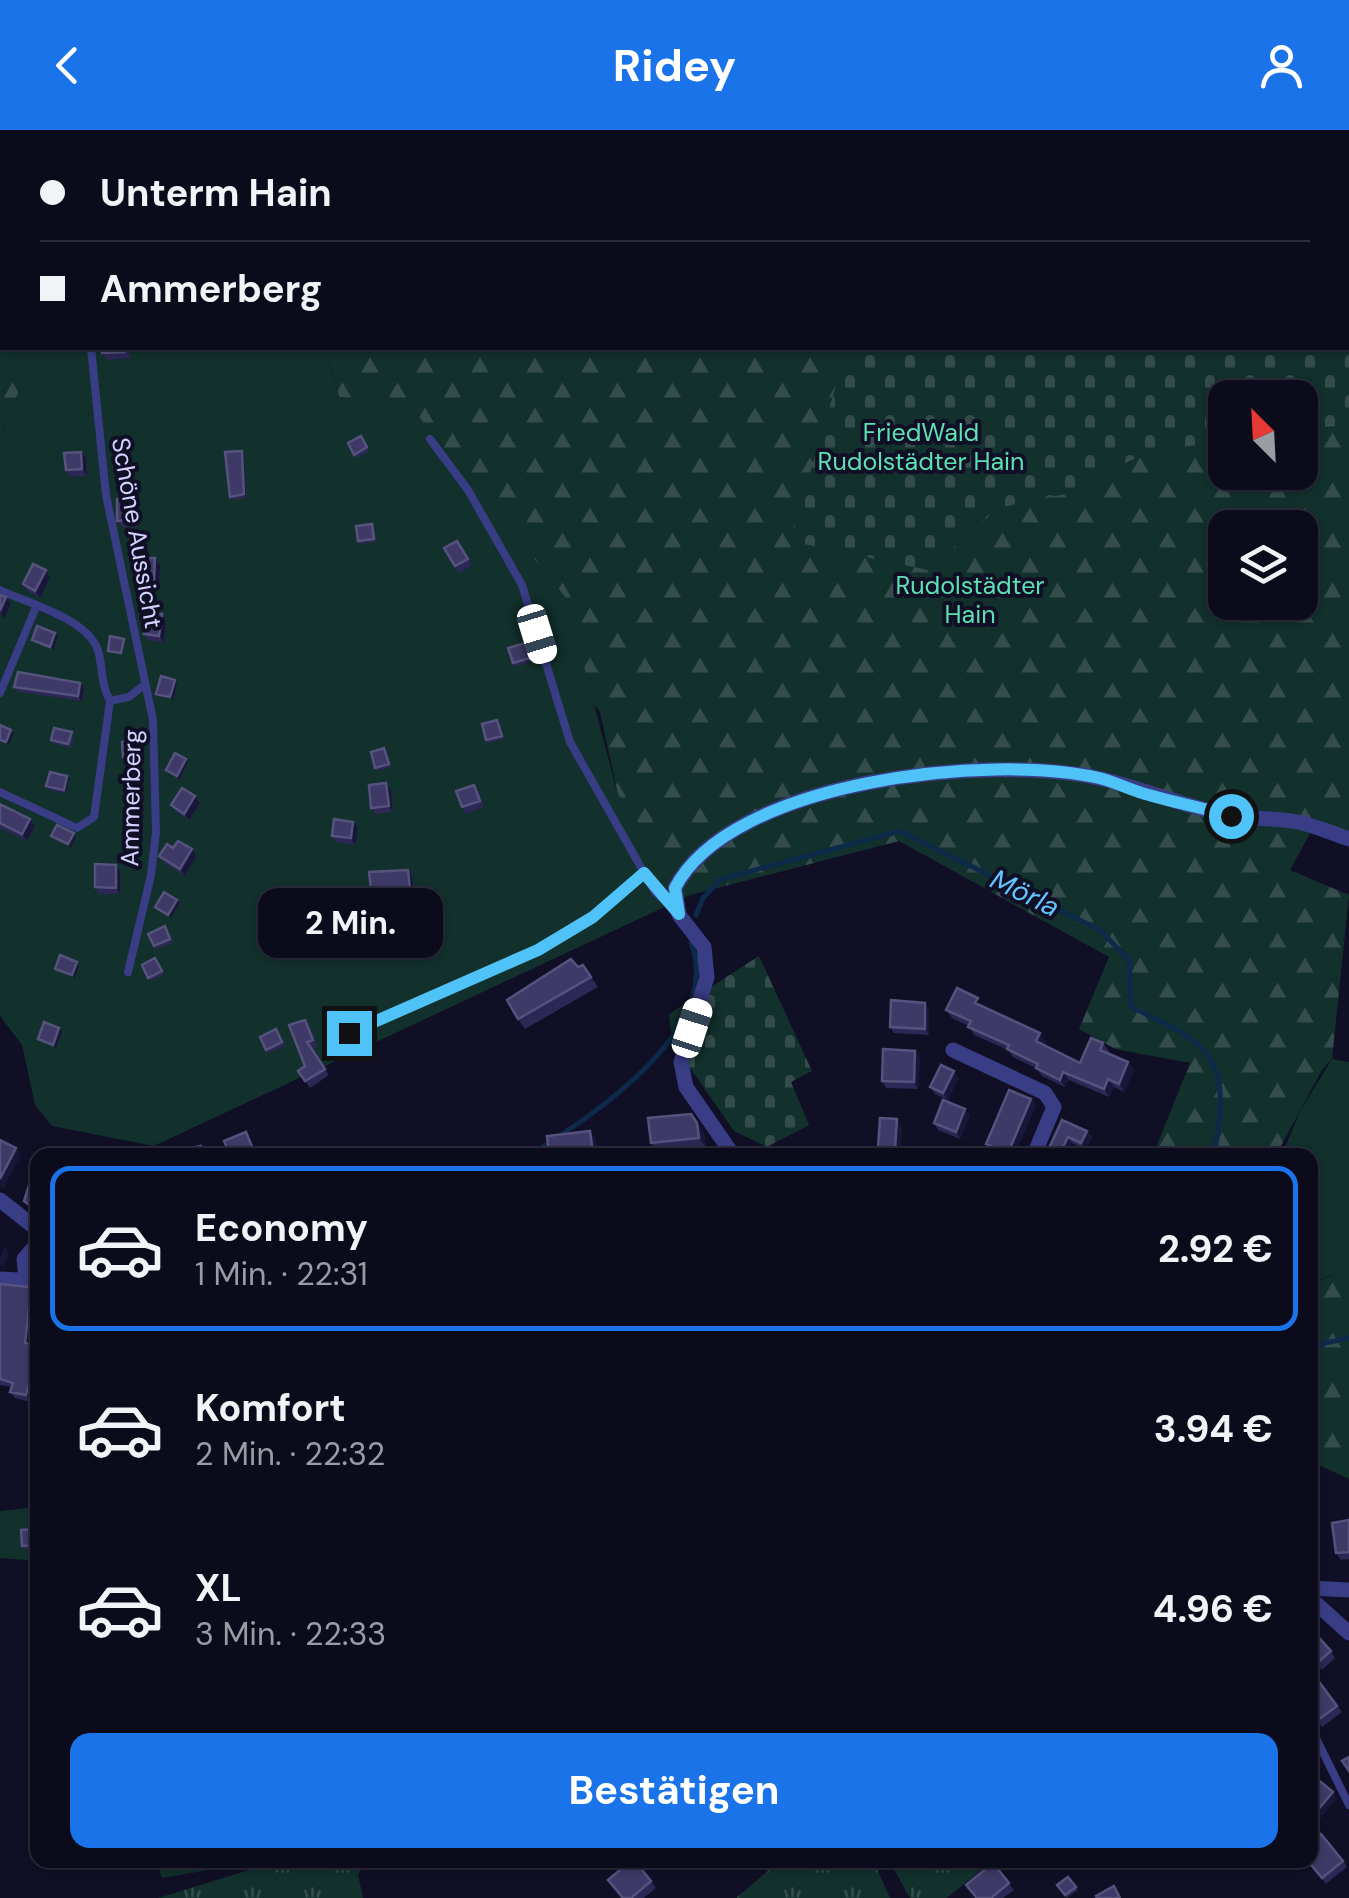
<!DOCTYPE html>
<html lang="de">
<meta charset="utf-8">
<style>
:root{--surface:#0c0b1c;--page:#1a1929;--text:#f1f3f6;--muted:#9a9ba3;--line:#2c2b3b;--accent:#1a73e8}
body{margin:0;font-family:"DM Sans",sans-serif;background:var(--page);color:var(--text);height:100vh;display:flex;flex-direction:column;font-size:38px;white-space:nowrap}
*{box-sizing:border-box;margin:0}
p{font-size:32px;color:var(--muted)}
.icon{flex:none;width:55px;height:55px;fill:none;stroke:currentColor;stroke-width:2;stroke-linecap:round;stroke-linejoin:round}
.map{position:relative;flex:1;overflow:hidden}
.sheet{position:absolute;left:30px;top:1018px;width:1288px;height:720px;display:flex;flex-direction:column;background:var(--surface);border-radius:20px;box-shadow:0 2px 8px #0004,0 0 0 2px var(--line)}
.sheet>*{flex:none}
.top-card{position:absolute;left:0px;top:0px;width:1350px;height:220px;box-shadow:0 2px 8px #0004,0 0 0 2px var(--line);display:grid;align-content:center;height:220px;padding:0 40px;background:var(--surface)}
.needle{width:65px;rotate:336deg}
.controls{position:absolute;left:1208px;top:250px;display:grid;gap:20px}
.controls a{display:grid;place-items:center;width:110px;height:110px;border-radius:20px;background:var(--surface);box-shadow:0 2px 8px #0004,0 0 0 2px var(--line);font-size:50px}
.end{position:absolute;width:45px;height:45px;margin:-22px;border:12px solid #4fc3f7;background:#111;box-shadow:0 0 0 5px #111}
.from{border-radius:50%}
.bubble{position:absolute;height:70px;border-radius:20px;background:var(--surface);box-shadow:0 2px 8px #0004,0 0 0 2px var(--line);font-size:32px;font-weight:700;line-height:70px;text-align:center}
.car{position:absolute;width:30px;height:60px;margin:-30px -15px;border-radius:12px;box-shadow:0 0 8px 2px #0007;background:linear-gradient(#fff 24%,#345 0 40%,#fff 0 76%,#345 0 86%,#fff 0)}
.top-card b{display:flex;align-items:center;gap:35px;height:95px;font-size:38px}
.top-card b+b{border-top:2px solid var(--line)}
.top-card i{width:25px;height:25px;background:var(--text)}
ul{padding:18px 0 0;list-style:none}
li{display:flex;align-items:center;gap:30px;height:165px;margin:0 20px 15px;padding:0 20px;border:5px solid transparent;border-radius:20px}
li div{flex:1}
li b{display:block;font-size:38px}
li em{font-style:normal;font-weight:700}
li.selected{border-color:var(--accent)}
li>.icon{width:90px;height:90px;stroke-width:1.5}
.cta{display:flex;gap:20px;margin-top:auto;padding:20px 40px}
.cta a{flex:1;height:115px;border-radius:20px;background:var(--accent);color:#fff;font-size:40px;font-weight:700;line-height:115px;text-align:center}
header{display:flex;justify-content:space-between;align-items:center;height:130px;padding:0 40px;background:var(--accent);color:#fff;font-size:45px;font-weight:700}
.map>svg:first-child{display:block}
</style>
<header><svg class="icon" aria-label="back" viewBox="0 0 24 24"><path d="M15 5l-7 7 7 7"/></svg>Ridey<svg class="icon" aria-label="person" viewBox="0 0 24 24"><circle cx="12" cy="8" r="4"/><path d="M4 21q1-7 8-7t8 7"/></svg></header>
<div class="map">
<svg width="1349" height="1768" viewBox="0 0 1349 1768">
<defs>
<pattern id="grass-tufts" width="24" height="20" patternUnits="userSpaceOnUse" patternTransform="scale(2.5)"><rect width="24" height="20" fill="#12302c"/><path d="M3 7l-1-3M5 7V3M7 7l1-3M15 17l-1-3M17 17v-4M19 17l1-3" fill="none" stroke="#344d4c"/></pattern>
<pattern id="forest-firs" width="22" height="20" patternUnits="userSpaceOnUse" patternTransform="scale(2.5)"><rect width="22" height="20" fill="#12302c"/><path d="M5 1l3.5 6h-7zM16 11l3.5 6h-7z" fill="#344d4c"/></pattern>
<pattern id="cemetery-stones" width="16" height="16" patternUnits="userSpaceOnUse" patternTransform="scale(2.5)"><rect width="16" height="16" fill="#12302c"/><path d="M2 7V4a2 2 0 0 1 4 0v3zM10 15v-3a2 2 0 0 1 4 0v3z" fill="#344d4c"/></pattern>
</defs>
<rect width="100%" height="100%" fill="#100f26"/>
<path fill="url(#grass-tufts)" d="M282,1730H367L358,1745L363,1768H158Z
M781,1730H873L890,1768H736Z
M889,1730H993L947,1768H910Z"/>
<path fill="url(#forest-firs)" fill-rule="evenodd" d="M0,0H1349V704L1315,694L1290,740L1349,765L1332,929L1322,940L1276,1025H1153L1190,933L1115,919L1079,899L1109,827L899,711L690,765L618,665L600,582L339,267L325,218H1348V2H2V218H36L0,309ZM1225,268H1300V342H1225ZM1225,398H1300V472H1225Z
M1349,1138V1349L1310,1331V1149L1318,1151Z"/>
<path fill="url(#cemetery-stones)" d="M492,0H1011L1013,2H496Z
M1287,0H1349V295L1300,299V268H1225V312L1154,320L1099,345L1080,361L998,378L928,440L790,411L847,218H1348V2H1272Z
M759,826L812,941L791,952L809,995L767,1017L734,1001L672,912L669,884Z"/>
<path fill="#12302c" d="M36,218H325L339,267L406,271L566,468L618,665L690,765L154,1016L52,996L35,975L22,915L0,886V309Z
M1332,929L1349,932V1138L1317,1151L1310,1149V1025H1282L1300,981Z
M37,1377V1431L0,1428V1381Z
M156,1730H230L226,1737L162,1748Z"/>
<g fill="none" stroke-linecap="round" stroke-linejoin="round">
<path stroke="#0d2a4b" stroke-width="5" d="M696,785L703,768L721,749L900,701L1100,800L1129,830L1131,877C1214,915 1232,929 1214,1025
M530,1025C592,986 725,900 691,813
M1310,1223L1325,1213L1349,1208"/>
<path stroke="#393d85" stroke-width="8" d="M119,2L120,0
M91,218L106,365L153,590L156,702L151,745L128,842
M430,309L468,360L522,455L570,612L655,762L676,781
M0,460C29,474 91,489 99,524C103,542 101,554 110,571L129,567L145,554
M0,563L36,477
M0,662L77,698L94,687L110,571
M349,903L538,821L593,787L644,743
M1310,1596L1349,1675"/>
<path stroke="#393d85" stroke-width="15" d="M953,920L1045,963L1054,977L1034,1025
M733,1025L686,957L681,932L707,847L704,817L679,785L675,758C732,649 990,624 1098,648C1142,658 1185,677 1230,686C1252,690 1276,687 1298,692C1315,696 1332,703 1349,709
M0,1070L38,1100
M0,1149L38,1151
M26,1149L24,1129L38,1113
M1310,1458L1349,1460
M1310,1468L1349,1503"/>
</g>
<path fill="#2c2754" d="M129,218L130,228L107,230L102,223Z
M361,306L370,321L356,328L348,313Z
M244,324L246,368L232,370L230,367Z
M86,328L87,346L70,347L66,340Z
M139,376V397H122L117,391Z
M372,394L374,397L376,412L360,414L358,411Z
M462,418L472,436L459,443L455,436Z
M155,428L160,435L159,458L141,457L136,451Z
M46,440L50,447L40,468L27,461L23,454Z
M162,484L166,491L164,512L148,510L144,504Z
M525,513L532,531L515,537L513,533Z
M80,553L84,558L82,571L18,562L14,557Z
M497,590L504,609L489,613L486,610Z
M74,606L71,618L53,613L51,610Z
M138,615L139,630L125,631L123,627Z
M387,621L391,637L377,641L375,638Z
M67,646L69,649L66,664L49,660L46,656Z
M391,660L393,682L376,684L371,678Z
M479,661L484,677L466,684L462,677Z
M195,666L200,673L189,690L176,682L171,675Z
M0,674L35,696L27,711L0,698Z
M358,698L355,715L336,712L332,706Z
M173,718L192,719L196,726L185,746L164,733L159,726Z
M408,740L412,747L415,766L377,775L372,768Z
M120,741V764H99L95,757Z
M296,793L332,794L337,800L327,816L301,799Z
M167,800L173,812L156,820L154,816Z
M155,828L164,844L151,851L142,835Z
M583,835L598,857L525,899L518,889Z
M983,875V877L1046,911L1044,915L1080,933L1103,913L1109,921L1108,923L1128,932L1134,940L1124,962L1114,957L1109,967L1069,950L1065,957L1042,946L1036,938L1013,927L1008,920L974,905L969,896L952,888L946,880Z
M929,879V905L894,903L890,897Z
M305,890L310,897L318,917L312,919L329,945L310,958L298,941L305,936Z
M276,899L285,916L268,923L260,907Z
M920,927L918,959L886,958L882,951Z
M958,948L948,970L935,964L930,957Z
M1036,975L1014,1025H1000L990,1021L986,1014Z
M691,984L704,1003L706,1018L658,1023L651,1013Z
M970,986L960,1009L938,1000L934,993Z
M1062,990L1087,1001L1092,1007L1086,1020L1072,1013L1067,1025H1059L1054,1023L1050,1016Z
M902,996L900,1025L883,1024L878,1018Z
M0,1154L38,1158V1185H34L30,1214H38V1257H34L31,1272L15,1268L10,1262L11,1257L0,1255Z
M1349,1390V1429L1341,1430L1336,1423Z
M38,1400V1419H24L22,1416Z
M1310,1502L1331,1521L1335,1528L1322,1540L1310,1527Z
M1317,1549L1342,1582L1322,1597L1310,1580Z
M675,1730H690L681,1737Z
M1307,1730L1343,1731L1347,1737L1326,1754Z
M993,1733L1014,1760L1003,1768H976Z
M1068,1747L1078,1760L1067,1768L1057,1755Z
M651,1751L656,1758L644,1768H622Z"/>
<path fill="#19163a" d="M242,321L244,324L246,368L244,364Z
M81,322L86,328L87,346L82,339Z
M135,370L139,376V397L135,390Z
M155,428L160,435L159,458L154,451Z
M46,440L50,447L40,468L35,461Z
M6,467L11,474L4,489L0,481Z
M162,484L166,491L164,512L159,506Z
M55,503L58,506L53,520L50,517Z
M175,550L177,553L173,571L170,567Z
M80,553L84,558L82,571L78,566Z
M11,600L14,603L8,616L6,612Z
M186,629L188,632L179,650L177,646Z
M67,646L69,649L66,664L64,660Z
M386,653L391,660L393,682L389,676Z
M195,666L200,673L189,690L184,684Z
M30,689L35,696L27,711L22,704Z
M353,692L358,698L355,715L351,708Z
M74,703L76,707L70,718L68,714Z
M192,719L196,726L185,746L180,739Z
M116,735L120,741V764L116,758Z
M408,740L412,747L415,766L410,760Z
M177,770L180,773L171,788L168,785Z
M332,794L337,800L327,816L322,809Z
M282,812L285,816L275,829L273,825Z
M77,832L79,836L74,849L72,845Z
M925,873L929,879V905L925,899Z
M59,898L62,902L56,918L53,915Z
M1040,903L1046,911L1042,919L1036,911Z
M915,921L920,927L918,959L914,952Z
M1128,932L1134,940L1124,962L1119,954Z
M954,941L958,948L948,970L943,963Z
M1063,942L1069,950L1065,957L1060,950Z
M1108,949L1114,957L1109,967L1104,959Z
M1031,969L1036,975L1014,1025H1009L1008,1023Z
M965,979L970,986L960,1009L956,1002Z
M897,989L902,996L900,1025L895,1019Z
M697,993L704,1003L706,1018L699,1008Z
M590,1001L595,1007L597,1025L593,1024Z
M1087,1001L1092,1007L1086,1020L1081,1013Z
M1068,1007L1072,1013L1067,1025H1064L1061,1021Z
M16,1018L21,1025L3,1059L0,1055V1049Z
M5,1117L9,1124L3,1138L0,1134V1128Z
M29,1178L34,1185L30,1219L25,1213Z
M30,1250L34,1257L31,1272L26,1265Z
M1333,1662L1337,1669L1315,1695L1311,1688Z"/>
<path fill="#3e3966" stroke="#55527e" stroke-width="2.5" d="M102,218H125V222L102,223Z
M361,306L367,317L354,325L348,313Z
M242,321L244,364L230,367L225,322Z
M81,322L82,339L66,340L64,323Z
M117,369L135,370V390L117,391Z
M372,394L374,409L358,411L356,396Z
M457,411L468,429L455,436L444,418Z
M137,428H155L154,451H136Z
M33,434L46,440L35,461L23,454Z
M0,465L6,467L0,481Z
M146,482L162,484L159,506L144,504Z
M37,496L55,503L50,517L32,510Z
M110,506L124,509L121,523L108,521Z
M525,513L530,528L513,533L508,518Z
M18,542L80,553L78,566L14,557Z
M161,546L175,550L170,567L156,564Z
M497,590L502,606L486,610L482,594Z
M0,595L11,600L6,612L0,610Z
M54,598L72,602L68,614L51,610Z
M135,611L136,626L123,627L122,612Z
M384,618L389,634L375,638L371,622Z
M175,623L186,629L177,646L166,640Z
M50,642L67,646L64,660L46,656Z
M386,653L389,676L371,678L369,655Z
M474,655L480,671L462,677L456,661Z
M182,658L195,666L184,684L171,675Z
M0,674L30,689L22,704L0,693Z
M334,689L353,692L351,708L332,706Z
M57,695L74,703L68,714L51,706Z
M178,711L192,719L180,739L159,726L167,714L173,718Z
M95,734L116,735V758L95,757Z
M408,740L410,760L372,768L369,742Z
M164,762L177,770L168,785L155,777Z
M306,777L332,794L322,809L296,793Z
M165,796L170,809L154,816L148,804Z
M270,803L282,812L273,825L260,816Z
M60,825L77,832L72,845L55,839Z
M155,828L162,841L148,848L142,835Z
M571,829L578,837L583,835L591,847L518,889L507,870Z
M957,858L978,868L975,873L1040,903L1036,911L1080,933L1091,908L1103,913L1100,920L1128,932L1119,954L1108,949L1104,959L1063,942L1060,950L1036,938L1038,934L1007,919L1009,915L968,897L971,891L946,880Z
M891,870L925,873V899L890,897Z
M305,890L313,910L307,912L325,939L305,951L298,941L305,936L289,895Z
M44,892L59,898L53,915L38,909Z
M276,899L282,912L266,920L260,907Z
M883,919L915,921L914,952L882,951Z
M941,935L954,941L943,963L930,957Z
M1009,960L1031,969L1008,1023L986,1014Z
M943,970L965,979L956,1002L934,993Z
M691,984L697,993L699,1008L651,1013L648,988Z
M880,988L897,989L895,1019L878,1018Z
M1062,990L1087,1001L1081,1013L1068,1007L1061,1021L1050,1016Z
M590,1001L593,1024L549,1025L547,1006Z
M246,1002L255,1024L230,1025L224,1011Z
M0,1010L16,1018L0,1049Z
M201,1016L204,1025H188L186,1019Z
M925,1020L940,1023V1025H925Z
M71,1022L89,1025H71Z
M37,1030H38V1082L24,1071Z
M0,1154L38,1158V1180L29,1178L25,1213L38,1214V1251L30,1250L26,1265L10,1262L13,1253L0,1249Z
M1349,1390V1422L1336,1423L1332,1393Z
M37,1399L38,1415L22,1416L21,1400Z
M1312,1500L1331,1521L1317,1533L1310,1525V1502Z
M1317,1549L1337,1576L1318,1590L1310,1580V1555Z
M1349,1627V1641L1342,1631Z
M1310,1643L1333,1662L1311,1688H1310Z
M1321,1704L1343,1731L1322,1748L1307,1730H1310V1713Z
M632,1730H634L651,1751L631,1768H623L608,1750Z
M993,1733L1009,1753L991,1768H977L966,1755Z
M1068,1747L1076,1757L1065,1765L1057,1755Z
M1114,1756L1120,1768H1097L1096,1766Z"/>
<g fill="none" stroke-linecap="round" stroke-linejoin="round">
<path stroke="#4fc3f7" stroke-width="12" d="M349,903L538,820L593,787L644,743L679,784L675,758C731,650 992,623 1099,648C1116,652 1132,661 1149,665C1176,673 1204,678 1231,686"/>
</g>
<g text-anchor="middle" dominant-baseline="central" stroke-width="8" stroke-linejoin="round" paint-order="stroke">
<g font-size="25" fill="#5de1b3" stroke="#100f26">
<text x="921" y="302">FriedWald<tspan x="921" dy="29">Rudolstädter Hain</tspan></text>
<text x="970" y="455">Rudolstädter<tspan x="970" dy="29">Hain</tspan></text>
</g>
<g font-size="25" fill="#d4d3ff" stroke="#100f26">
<text transform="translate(137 403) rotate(80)">Schöne Aussicht</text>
<text transform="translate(131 668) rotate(-89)">Ammerberg</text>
</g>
<g font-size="28" font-style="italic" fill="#61c5ff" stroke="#100f26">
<text transform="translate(1025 763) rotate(26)">Mörla</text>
</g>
</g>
</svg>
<div class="controls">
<a><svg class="needle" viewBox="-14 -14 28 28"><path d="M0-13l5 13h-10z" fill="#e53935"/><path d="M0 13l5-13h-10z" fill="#9a9ba3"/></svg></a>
<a><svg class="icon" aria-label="layers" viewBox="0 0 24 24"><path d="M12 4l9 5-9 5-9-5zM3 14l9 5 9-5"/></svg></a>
</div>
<i class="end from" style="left:1231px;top:686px"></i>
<i class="end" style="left:349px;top:903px"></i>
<div class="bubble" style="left:258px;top:758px;width:185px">2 Min.</div>
<i class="car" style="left:537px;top:504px;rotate:163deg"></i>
<i class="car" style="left:692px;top:898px;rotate:18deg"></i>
<div class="top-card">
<b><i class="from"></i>Unterm Hain</b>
<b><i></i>Ammerberg</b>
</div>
<section class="sheet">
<ul>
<li class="selected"><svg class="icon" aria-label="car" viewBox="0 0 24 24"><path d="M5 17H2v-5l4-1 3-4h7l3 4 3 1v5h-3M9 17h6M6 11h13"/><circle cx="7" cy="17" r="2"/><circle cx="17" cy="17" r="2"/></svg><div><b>Economy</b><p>1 Min. · 22:31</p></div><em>2.92 €</em></li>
<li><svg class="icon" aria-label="car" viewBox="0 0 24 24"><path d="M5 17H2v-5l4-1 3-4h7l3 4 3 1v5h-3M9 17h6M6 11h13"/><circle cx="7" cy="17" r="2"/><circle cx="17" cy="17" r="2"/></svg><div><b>Komfort</b><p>2 Min. · 22:32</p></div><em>3.94 €</em></li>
<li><svg class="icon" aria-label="car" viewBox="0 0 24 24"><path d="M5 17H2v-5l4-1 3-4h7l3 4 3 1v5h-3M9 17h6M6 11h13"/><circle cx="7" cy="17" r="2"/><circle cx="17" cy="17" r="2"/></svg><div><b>XL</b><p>3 Min. · 22:33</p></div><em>4.96 €</em></li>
</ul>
<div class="cta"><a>Bestätigen</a></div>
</section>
</div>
